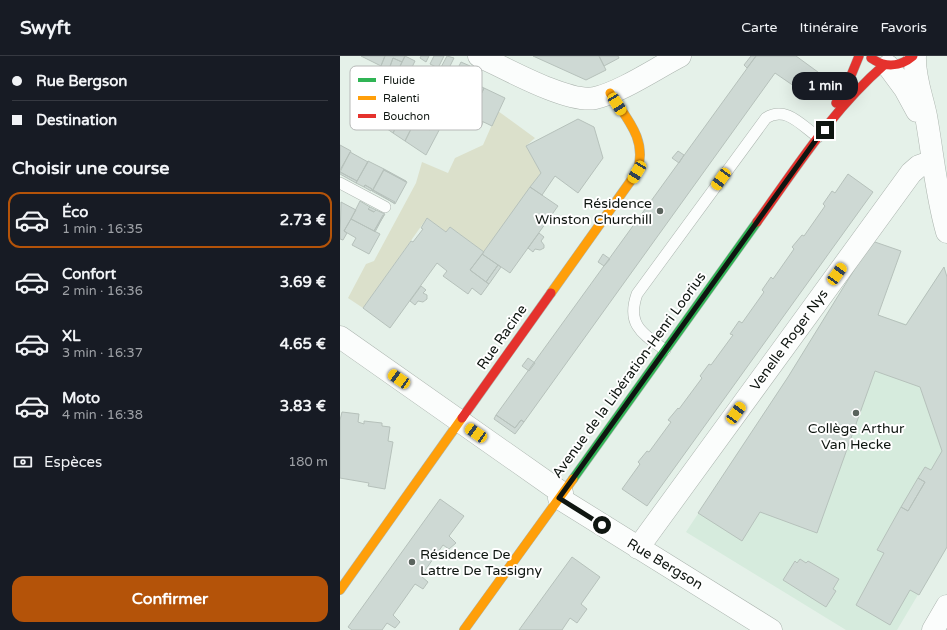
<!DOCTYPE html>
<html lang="fr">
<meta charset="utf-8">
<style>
:root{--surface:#171b24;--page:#20242c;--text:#f1f3f6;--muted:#9ea1a6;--line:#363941;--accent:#b45309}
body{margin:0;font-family:"Varela Round",sans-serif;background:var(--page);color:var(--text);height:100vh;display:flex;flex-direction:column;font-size:15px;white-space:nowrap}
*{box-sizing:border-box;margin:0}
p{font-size:13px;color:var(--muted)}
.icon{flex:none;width:22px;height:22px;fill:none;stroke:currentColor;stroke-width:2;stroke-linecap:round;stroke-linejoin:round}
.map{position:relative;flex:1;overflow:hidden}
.drawer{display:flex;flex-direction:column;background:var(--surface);width:340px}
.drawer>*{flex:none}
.hud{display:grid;align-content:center;height:88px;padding:0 12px;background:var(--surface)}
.end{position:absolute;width:18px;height:18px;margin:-9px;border:5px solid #0f1611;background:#fff;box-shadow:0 0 0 2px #fff}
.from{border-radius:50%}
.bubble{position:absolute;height:28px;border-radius:12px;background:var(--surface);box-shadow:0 4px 16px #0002;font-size:13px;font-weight:700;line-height:28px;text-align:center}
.car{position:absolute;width:12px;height:24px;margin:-12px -6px;border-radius:5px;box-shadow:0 0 3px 1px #0007;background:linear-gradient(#f5c518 24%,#345 0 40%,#f5c518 0 76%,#345 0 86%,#f5c518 0)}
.hud b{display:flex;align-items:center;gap:14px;height:38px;font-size:15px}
.hud b+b{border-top:1px solid var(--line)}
.hud i{width:10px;height:10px;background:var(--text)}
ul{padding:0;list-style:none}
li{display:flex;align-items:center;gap:12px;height:56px;margin:0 8px 6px;padding:0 4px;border:2px solid transparent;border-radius:12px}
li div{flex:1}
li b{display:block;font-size:15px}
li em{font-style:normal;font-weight:700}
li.current{border-color:var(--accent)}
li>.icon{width:36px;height:36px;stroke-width:1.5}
h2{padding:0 12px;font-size:18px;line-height:48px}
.pay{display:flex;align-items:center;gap:10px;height:44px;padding:0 12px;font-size:15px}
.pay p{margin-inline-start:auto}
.primary-button{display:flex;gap:8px;margin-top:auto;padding:8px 12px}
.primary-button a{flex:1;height:46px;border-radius:12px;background:var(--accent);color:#fff;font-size:16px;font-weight:700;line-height:46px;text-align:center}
header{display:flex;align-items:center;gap:24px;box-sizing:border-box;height:56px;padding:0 20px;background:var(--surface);border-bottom:1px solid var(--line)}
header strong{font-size:19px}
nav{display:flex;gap:22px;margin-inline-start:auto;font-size:14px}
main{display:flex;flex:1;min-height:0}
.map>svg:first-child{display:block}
</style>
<header>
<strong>Swyft</strong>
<nav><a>Carte</a><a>Itinéraire</a><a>Favoris</a></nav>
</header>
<main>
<section class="drawer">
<div class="hud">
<b><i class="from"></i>Rue Bergson</b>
<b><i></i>Destination</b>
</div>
<h2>Choisir une course</h2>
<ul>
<li class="current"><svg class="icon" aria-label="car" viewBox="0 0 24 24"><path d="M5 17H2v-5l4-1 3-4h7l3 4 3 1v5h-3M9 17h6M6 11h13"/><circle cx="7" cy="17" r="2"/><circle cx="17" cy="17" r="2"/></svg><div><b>Éco</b><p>1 min · 16:35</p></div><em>2.73 €</em></li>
<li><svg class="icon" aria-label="car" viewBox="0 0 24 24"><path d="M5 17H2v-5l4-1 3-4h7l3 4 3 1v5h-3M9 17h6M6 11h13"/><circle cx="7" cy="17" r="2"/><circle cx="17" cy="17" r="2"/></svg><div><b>Confort</b><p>2 min · 16:36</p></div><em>3.69 €</em></li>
<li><svg class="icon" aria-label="car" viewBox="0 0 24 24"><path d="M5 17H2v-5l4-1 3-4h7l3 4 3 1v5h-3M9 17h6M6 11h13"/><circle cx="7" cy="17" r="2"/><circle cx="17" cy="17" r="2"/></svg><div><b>XL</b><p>3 min · 16:37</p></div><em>4.65 €</em></li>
<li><svg class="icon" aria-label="car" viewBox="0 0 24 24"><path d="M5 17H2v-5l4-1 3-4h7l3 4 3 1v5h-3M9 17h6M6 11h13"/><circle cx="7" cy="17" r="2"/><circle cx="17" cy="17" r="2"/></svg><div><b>Moto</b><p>4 min · 16:38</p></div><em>3.83 €</em></li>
</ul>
<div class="pay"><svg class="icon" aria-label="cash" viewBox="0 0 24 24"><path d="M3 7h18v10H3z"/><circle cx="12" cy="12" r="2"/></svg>Espèces<p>180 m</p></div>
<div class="primary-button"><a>Confirmer</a></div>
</section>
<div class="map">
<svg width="607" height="574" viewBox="0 0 607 574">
<rect width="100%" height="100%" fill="#e5f1e9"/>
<path fill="#d6ebdd" d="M532,185L538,259L566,268L604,211L607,221V490L557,574H506L346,476L448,321Z"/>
<path fill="#dbe0cb" d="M158,55L195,82L186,90L201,117L144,196L110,171L106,176L87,162L23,252L8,242L26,208L34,205L76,127L82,106L108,117L115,102L143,89Z"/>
<path fill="#ced9d4" stroke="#b6c1bb" d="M21,0H45L41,10Z
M45,0H65L62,6L53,2L48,16L40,12Z
M65,0L75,5L63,30L53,25Z
M81,0H89L86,6L80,2Z
M94,0H104L98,12L90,8Z
M107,0L114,2L106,18L99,15Z
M193,0H259L266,14L246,24Z
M259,0H278L279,2L264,10Z
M411,0H416L407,12L404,9Z
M416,0H456L482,19L467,39L435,17L184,366L181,364L175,372L156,359Z
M53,2L62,6L55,20L48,16Z
M121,6L130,10L115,40L106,36Z
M124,22L144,32L131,60L111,50Z
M62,32L69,37L60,55L63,57L53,77L43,70Z
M144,32L165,42L152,70L131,60Z
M76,42L84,47L65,85L53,77L63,57L68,60Z
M84,47L90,51L83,66L80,68L90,74V70L98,56L106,61L86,99L65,85Z
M131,60L143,66L141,71L129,65Z
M238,63L254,71L263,102L238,137L215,120L202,139L190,131L201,117L186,90Z
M0,89L11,95L0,114Z
M338,95L344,99L339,107L332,102Z
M10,96L28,106L17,125L0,116Z
M28,105L44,113L32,135V133L25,129L24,131L16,127Z
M44,113L66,125V126L44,114Z
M44,114L67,126L55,148L33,134Z
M0,116L17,125L16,127L0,118Z
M508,118L533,136L307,450L282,433L300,408L298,406L307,395L309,396L331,366L328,364L338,352L339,353L362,322L360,320L369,308L371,309L393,279L390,278L399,265L402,267L424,236L422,234L431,221L433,223L454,193L452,191L462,179L464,180L485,150L483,148L492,135L495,137Z
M25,129L32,133L31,135L24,131Z
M190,131L218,150L170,217L142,198Z
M33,134L55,146L54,147L32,135Z
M20,145L30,151L28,153L34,156L36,154L45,158L34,175L11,163Z
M1,146L16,154L4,175L7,177L3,184L0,183Z
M30,151L36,154L34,156L28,153Z
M43,159H44L35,176L34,175Z
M87,162L106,176L110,171L144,196L130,214L149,228L141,239L132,232L128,238L103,220L107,215L97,207L50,272L23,252L71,185L73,186L83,173L81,172Z
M11,163L40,178L29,198L12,189L16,182L4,175Z
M199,177L204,181L201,185L204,189V192L200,194L195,193L193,196L188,192Z
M532,185L561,195L538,259L566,269L604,211L607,221V491L579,539L570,534L550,569L516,549L544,497L537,494L561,451L568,455L585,426L578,422L585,411L591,414L602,395L580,331L535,315L477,477L420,456L402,485L358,457L448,321Z
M142,198L158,209L146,226L130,214Z
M263,198L270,203L264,210L258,206Z
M158,209L161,211L149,228L146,226Z
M81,230L86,234L83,237L87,239V243L83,246L78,245L75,249L70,245Z
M188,302L195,307L189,315L182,310Z
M2,356L19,358L18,366L24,368V365L42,367V370L50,371L48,385L53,386L45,433L28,430L29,427L0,422V364Z
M156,359L175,372L181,364L184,366L175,378L154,363Z
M578,422L585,426L568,455L561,451Z
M100,443L124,460L109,480L116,487L109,493L103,489L81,520L88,526L83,533L75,528L53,559L60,566L55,572L47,567L42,574H12L8,571Z
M232,501L260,521L241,548L247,553L237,567L230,562L222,574H179Z
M460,503L466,507L468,505L499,523L493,533L496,535L486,551L443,524L455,505L457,507Z"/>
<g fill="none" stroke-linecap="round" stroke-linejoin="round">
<defs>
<path id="lane" d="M0,127L45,151
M325,294C303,278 286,269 297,238L426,62C446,49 462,70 478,81"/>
<path id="street" d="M139,0C165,12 229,48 255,42C281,36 315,13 340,0
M575,0C574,21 582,40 586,60C593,99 596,138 607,176
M548,10L565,33L577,55
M0,281L222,437
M219,442L431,574
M298,492L571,117L579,110L593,105
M593,574L607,550"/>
<path id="fast" d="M233,423L417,166"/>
<path id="slow" d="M211,237L297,116C308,84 287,63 270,37
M0,534L122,362
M124,574L233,423"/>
<path id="jam" d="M531,2C545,12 560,11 573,0
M496,47L510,22L519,0
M417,166C456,112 493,53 544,9
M122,362L211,237"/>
</defs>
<use href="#lane" stroke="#acb5af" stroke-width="12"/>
<use href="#street" stroke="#acb5af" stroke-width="23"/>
<use href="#fast" stroke="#acb5af" stroke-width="10"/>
<use href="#slow" stroke="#acb5af" stroke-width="10"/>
<use href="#jam" stroke="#acb5af" stroke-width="10"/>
<use href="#lane" stroke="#fbfdfc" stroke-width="11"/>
<use href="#street" stroke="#fbfdfc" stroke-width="22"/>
<use href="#fast" stroke="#30b455" stroke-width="9"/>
<use href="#slow" stroke="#ff9f0a" stroke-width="9"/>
<use href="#jam" stroke="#e5322d" stroke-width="9"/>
</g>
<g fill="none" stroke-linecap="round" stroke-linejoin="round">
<path stroke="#0f1611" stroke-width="5" d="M262,469L219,442L478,81L485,74"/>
</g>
<g fill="#5a635d" stroke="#fff" stroke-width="1.5">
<circle cx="320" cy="155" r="4"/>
<circle cx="516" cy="357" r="4"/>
<circle cx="72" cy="506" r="4"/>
</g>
<g text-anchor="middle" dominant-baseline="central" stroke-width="4" stroke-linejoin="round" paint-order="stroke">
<g font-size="14" fill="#0f1611" stroke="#fff" text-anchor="end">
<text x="312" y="147">Résidence<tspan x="312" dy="16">Winston Churchill</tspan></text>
<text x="516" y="372" text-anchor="middle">Collège Arthur<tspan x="516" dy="16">Van Hecke</tspan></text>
<text x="80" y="498" text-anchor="start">Résidence De<tspan x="80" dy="16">Lattre De Tassigny</tspan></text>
</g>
<g font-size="14" fill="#0f1611" stroke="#fff">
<text transform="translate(162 281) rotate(-55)">Rue Racine</text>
<text transform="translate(449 284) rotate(-54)">Venelle Roger Nys</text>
<text transform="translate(289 319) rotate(-54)">Avenue de la Libération-Henri Loorius</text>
<text transform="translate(325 508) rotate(31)">Rue Bergson</text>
</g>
</g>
<rect x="10" y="10" width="132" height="64" rx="6" fill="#fff" stroke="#b7b9b8" stroke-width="1"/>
<rect x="18" y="22" width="18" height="4" fill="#30b455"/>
<rect x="18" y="40" width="18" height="4" fill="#ff9f0a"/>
<rect x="18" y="58" width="18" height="4" fill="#e5322d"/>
<g font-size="11" fill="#0f1611">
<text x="43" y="28">Fluide</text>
<text x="43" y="46">Ralenti</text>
<text x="43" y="64">Bouchon</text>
</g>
</svg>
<i class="end from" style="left:262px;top:469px"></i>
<i class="end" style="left:485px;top:74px"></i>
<div class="bubble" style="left:452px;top:16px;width:66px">1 min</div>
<i class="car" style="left:277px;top:48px;rotate:148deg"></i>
<i class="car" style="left:297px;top:116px;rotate:211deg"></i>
<i class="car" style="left:381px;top:123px;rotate:216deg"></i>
<i class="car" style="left:497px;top:218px;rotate:36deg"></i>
<i class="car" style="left:59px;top:323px;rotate:305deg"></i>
<i class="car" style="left:396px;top:357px;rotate:36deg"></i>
<i class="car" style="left:136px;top:377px;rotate:305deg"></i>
</div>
</main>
